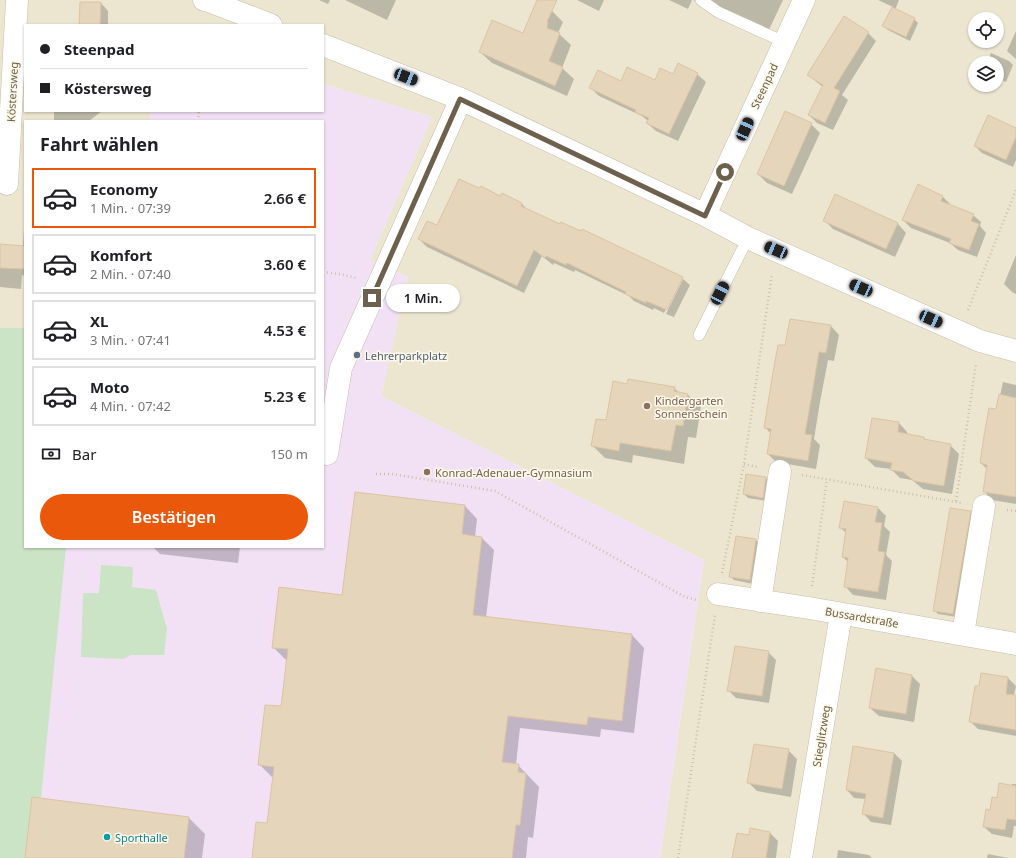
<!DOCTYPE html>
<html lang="de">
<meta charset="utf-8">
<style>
:root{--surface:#fff;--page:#f2f2f2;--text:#202124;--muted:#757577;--line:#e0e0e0;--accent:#ea580c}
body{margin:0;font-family:"Noto Sans",sans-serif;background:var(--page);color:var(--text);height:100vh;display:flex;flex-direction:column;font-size:15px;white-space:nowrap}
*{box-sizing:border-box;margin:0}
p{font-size:13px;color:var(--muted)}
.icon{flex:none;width:22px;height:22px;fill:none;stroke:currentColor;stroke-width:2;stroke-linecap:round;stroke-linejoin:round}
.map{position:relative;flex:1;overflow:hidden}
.sheet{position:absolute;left:24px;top:120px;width:300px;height:428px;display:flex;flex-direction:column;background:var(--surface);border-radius:0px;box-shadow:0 1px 3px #0004}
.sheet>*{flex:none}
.guide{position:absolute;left:24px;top:24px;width:300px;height:88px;border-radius:0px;box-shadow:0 1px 3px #0004;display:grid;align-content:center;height:88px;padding:0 16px;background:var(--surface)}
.tools{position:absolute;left:968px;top:12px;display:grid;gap:8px}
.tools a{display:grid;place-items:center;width:36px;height:36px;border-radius:50%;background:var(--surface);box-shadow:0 1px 3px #0004;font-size:20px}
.end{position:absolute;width:18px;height:18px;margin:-9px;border:5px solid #6d604d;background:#fff;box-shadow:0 0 0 2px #fff}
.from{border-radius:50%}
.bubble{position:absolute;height:28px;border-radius:14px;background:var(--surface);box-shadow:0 1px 3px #0004;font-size:13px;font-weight:600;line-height:28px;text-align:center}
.car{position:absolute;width:12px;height:24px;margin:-12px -6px;border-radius:5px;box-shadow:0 0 3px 1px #0007;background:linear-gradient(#222 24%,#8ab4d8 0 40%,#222 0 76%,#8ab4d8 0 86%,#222 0)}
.guide b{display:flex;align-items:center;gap:14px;height:38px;font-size:15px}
.guide b+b{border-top:1px solid var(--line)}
.guide i{width:10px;height:10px;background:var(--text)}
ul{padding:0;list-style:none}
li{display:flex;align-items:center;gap:12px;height:60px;margin:0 8px 6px;padding:0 8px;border:2px solid var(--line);border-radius:0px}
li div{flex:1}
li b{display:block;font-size:15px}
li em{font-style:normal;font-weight:600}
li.active{border-color:var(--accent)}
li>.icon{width:36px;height:36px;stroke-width:1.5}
h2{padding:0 16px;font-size:18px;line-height:48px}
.pay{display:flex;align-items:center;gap:10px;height:44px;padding:0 16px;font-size:15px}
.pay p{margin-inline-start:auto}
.action{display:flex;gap:8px;margin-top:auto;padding:8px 16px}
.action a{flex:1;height:46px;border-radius:24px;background:var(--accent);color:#fff;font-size:16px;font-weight:600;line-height:46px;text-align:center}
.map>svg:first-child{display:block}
</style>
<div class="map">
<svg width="1016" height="858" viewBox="0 0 1016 858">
<rect width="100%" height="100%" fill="#f9f5e4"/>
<path fill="#ece6d1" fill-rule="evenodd" d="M0,0H1016V858H660L704,560L381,396L408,277L370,260L432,117L323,84V25H25V111H151L150,121H25V328H0ZM975,19H997V41H975ZM975,63H997V85H975Z"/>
<path fill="#f2e1f5" d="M323,84L432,117L370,260L408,277L381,396L704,560L660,858H0V328H25V547H323V121H150L151,111H323Z"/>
<path fill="#cae4c5" d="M0,328H25V547H66L41,798H32L25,858H0Z
M101,565L133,567L132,587L156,590L167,629L164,655H131L123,659L81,657L83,593H99Z"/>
<path fill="#0003" d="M319,0H330L328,4Z
M345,0H396L387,20Z
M577,0H604L599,11Z
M669,0H692L688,9Z
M693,0H783L767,34Z
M878,0H899L895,10L914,19L918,23L910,41L888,30L884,26L893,7Z
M101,3L108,11V25H80Z
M552,11L563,22L558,33L571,45L562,68L574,79L567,96L492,63L480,52L523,34Z
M1016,31V59L1007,51Z
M868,33L876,41L842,95L848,100L833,130L817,123L809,115L823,87L808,75Z
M991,53L1009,61L1013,65L1006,82L997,78V63H987Z
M697,74L706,82L678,141L656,131L647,123L648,121L642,116L599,96L590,87L621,82L655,81L673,75Z
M54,111H102L89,121H54Z
M811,124L820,133L792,194L767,183L758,174Z
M1016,129V160L1013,167L982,153L975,146Z
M918,186L943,197L950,204V206L973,215L981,222L980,226L986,233L977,257L958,250L950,243L911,228L903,220Z
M502,195L522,204L528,210L682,278L690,285L674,317L666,314L683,279H680L664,313L654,308L653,310L634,301L629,296L575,270L574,272L554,263L553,265L542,256L524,293L427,247L419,239L438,227L501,197Z
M836,196L898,224L906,233L895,257L833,229L824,220Z
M24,229H25V276L22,275L21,289L0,287V245L23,247Z
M1016,255V294L1012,292L1004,284Z
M831,326L839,335L834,361L828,360L820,402L814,439L820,445L816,469L776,462L768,454L771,434L765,427Z
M1003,382L1016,385V504L992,500L984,491L987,469L981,463L997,410Z
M628,385L674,388L680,393L688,395L701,407L696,438L688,437L684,464L633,455L632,463L605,458L593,446Z
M899,423L907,432V435L924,438L927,441L950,445L959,454L952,494L923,489L912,480L900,478L891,469L875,467L866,458Z
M747,475L766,478L770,482L767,501L748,498L744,494Z
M465,506L477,519L475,537L482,538L494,550L486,618L632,635L644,648L634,733L601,729L600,737L520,728L516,764L518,765L539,787L533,838L528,837L526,858H253L268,824L274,777H272L259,764L282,708L288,660H286L273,647Z
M878,508L886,516L884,526L890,532L886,555L892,561L886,600L853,595L845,586L849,563L843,557L846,533L840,527Z
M970,512L974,516L957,617L938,614L934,610Z
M737,537L756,540L760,544L753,584L734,580L730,576Z
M153,547H240L238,563L160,554Z
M768,652L776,660L769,703L736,698L728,690Z
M877,670L912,676L920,684L914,722L879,716L870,708Z
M982,674L1008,678L1016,686L1014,695H1016V736L978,729L970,721Z
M788,750L797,759L791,797L757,791L748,782Z
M894,753L902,761L891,825L871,822L864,814L866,799L854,798L847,790Z
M1012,784H1016V826H1014L1012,838L992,834L984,827L998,799L1012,786Z
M189,818L205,834L202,858H26Z
M751,829L770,833L778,841L776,858H733L750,836Z
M838,850L869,855L872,858H837Z
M988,854L1008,858H987Z"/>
<path fill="#e5d5ba" stroke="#dbc4a2" d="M537,0H557L547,22L548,23L547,28L560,33L549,61L563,67L555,86L479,52L492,20L523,33Z
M80,2H101L100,25H79Z
M892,7L915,18L906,37L882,26Z
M844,16L869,32L834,88L840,91L825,123L808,115L823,85L807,75Z
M678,63L698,73L669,134L646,123L649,118L635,112L636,110L589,88L598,70L621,81L627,67L655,80L660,68L673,74Z
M785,111L812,123L784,186L757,174Z
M988,115L1016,128V137L1006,160L974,146Z
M459,179L479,188L481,186L500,196L502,193L522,203L521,206L560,224L561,222L581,231L582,229L683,277L667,310L646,301V303L625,294L626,292L567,263L566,265L546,256L545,258L534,250L517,286L418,239L427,221L437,225Z
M918,184L943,196L941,201L974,214L971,221L979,224L969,250L949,243L951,239L902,220Z
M835,194L898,223L886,249L823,221Z
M0,244L25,246V269L0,268Z
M790,319L831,325L826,353L819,352L812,394L805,434L812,435L808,461L767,454L771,429L764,428L773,372L778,345H785Z
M628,379L675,387L674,391L688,394L683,426L676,425L671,451L620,443L619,451L591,446L596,419L606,420L613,381L627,384Z
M999,394L1016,398V497L983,492L987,465L980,463L984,436L989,408L996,409Z
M872,418L899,422L898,432L924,437V439L951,444L944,486L914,481L903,472L890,470L892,463L865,458Z
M746,474L766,477L763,498L743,494Z
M355,492L465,505L462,534L482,537L473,615L632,634L622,721L588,717L587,725L508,716L502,762L519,764L518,772L526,773L520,825H516L512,858H252L256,822L267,823L274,767L258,765L265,705L281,706L288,649L272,648L279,587L342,595Z
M844,501L878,507L875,522L882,523L878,551L885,552L878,592L844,587L848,558L842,557L846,529L839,528Z
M950,508L971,511L953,614L933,611Z
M736,536L756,539L750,580L729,577Z
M735,646L769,651L762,696L727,691Z
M876,668L912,675L906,714L869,708Z
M981,673L1008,677L1006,694L1016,695V730L969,722L975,686H979Z
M754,744L789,749L782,789L747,783Z
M853,746L894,753L883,818L862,814L866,794L846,790Z
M999,783L1016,786V820L1007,819L1005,830L983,827L986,809L990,810L992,797L997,798Z
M32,797L189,817L184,858H25Z
M750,828L770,832L766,858H732L737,833L749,835Z"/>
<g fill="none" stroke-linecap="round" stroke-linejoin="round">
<defs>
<path id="service" d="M701,0L718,12L784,42
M699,335L748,238"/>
<path id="minor" d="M204,0L209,1L271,25
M323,45L461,99L705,215L748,238L980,341L1016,351
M7,184L17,0
M705,215L804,0
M327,454L341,368L461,99
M718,594L809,608L1016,644
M760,601L780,471
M963,634L984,506
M801,858L841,614"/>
</defs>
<use href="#service" stroke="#c6bcaa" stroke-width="12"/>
<use href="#minor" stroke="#c6bcaa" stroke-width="23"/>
<path stroke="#cfbea3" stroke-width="2.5" stroke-dasharray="1 3" stroke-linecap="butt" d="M198,121L199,111
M323,272L340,274L356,278
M968,310L1016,190
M744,464L757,467
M376,474H392L495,491L685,597L697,600
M802,475L962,503
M956,501L976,363
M1007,510L1016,511
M722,573L744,464L772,274
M812,586L827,479
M678,858L715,615"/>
<use href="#service" stroke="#fff" stroke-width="11"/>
<use href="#minor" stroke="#fff" stroke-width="22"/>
</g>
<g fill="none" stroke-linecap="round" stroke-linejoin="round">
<path stroke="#6d604d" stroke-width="5" d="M372,298L460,99L705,216L725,172"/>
</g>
<circle fill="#5c6f8a" stroke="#fcf9e9" stroke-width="1.5" cx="357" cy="355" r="4"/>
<g fill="#8d6e63" stroke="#fcf9e9" stroke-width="1.5">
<circle cx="647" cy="406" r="4"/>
<circle cx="427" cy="472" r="4"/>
</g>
<circle fill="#0f9aa8" stroke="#fcf9e9" stroke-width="1.5" cx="107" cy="837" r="4"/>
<g text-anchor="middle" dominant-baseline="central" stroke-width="3" stroke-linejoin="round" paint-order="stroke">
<g font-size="11" fill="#6d604d" stroke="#fcf9e9">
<text transform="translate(764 86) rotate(-65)">Steenpad</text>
<text transform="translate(12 92) rotate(-87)">Köstersweg</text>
<text transform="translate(862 617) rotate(10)">Bussardstraße</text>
<text transform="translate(821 736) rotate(-81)">Stieglitzweg</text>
</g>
<g font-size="11" fill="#4e5e75" stroke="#fcf9e9" text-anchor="start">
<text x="365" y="355">Lehrerparkplatz</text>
</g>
<g font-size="11" fill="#785e54" stroke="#fcf9e9" text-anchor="start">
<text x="655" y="400">Kindergarten<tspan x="655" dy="13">Sonnenschein</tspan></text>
<text x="435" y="472">Konrad-Adenauer-Gymnasium</text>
</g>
<g font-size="11" fill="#0d838f" stroke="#fcf9e9" text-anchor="start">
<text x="115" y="837">Sporthalle</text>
</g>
</g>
</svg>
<div class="tools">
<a><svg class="icon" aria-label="locate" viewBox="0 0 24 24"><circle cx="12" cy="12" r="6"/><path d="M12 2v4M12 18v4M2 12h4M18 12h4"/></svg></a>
<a><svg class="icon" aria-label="layers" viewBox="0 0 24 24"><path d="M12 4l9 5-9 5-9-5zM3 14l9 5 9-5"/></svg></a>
</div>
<i class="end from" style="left:725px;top:172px"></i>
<i class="end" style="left:372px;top:298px"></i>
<div class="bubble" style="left:386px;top:284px;width:74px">1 Min.</div>
<i class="car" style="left:406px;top:77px;rotate:111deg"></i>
<i class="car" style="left:745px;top:129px;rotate:24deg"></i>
<i class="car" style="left:776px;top:250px;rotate:293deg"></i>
<i class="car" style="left:861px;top:288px;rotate:294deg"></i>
<i class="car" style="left:720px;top:293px;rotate:27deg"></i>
<i class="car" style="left:931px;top:319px;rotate:114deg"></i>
<div class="guide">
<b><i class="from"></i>Steenpad</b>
<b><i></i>Köstersweg</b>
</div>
<section class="sheet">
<h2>Fahrt wählen</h2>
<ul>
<li class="active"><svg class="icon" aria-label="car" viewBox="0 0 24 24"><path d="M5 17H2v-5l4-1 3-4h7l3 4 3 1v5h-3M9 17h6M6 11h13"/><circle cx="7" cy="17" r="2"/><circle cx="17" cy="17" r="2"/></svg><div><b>Economy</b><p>1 Min. · 07:39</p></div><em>2.66 €</em></li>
<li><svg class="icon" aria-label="car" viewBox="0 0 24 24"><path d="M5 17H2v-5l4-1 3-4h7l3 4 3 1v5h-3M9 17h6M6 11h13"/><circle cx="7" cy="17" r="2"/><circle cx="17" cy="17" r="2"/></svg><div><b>Komfort</b><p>2 Min. · 07:40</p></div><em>3.60 €</em></li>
<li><svg class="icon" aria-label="car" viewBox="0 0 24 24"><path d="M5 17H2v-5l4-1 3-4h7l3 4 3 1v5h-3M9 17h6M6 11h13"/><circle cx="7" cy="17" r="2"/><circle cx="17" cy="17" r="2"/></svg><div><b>XL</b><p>3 Min. · 07:41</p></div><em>4.53 €</em></li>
<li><svg class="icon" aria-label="car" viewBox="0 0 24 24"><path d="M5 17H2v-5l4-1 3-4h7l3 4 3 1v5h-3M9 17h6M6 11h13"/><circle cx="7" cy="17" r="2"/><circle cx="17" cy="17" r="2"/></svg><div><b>Moto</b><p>4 Min. · 07:42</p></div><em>5.23 €</em></li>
</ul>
<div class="pay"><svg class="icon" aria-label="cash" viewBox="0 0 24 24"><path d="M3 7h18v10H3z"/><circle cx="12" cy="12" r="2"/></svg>Bar<p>150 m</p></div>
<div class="action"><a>Bestätigen</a></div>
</section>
</div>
